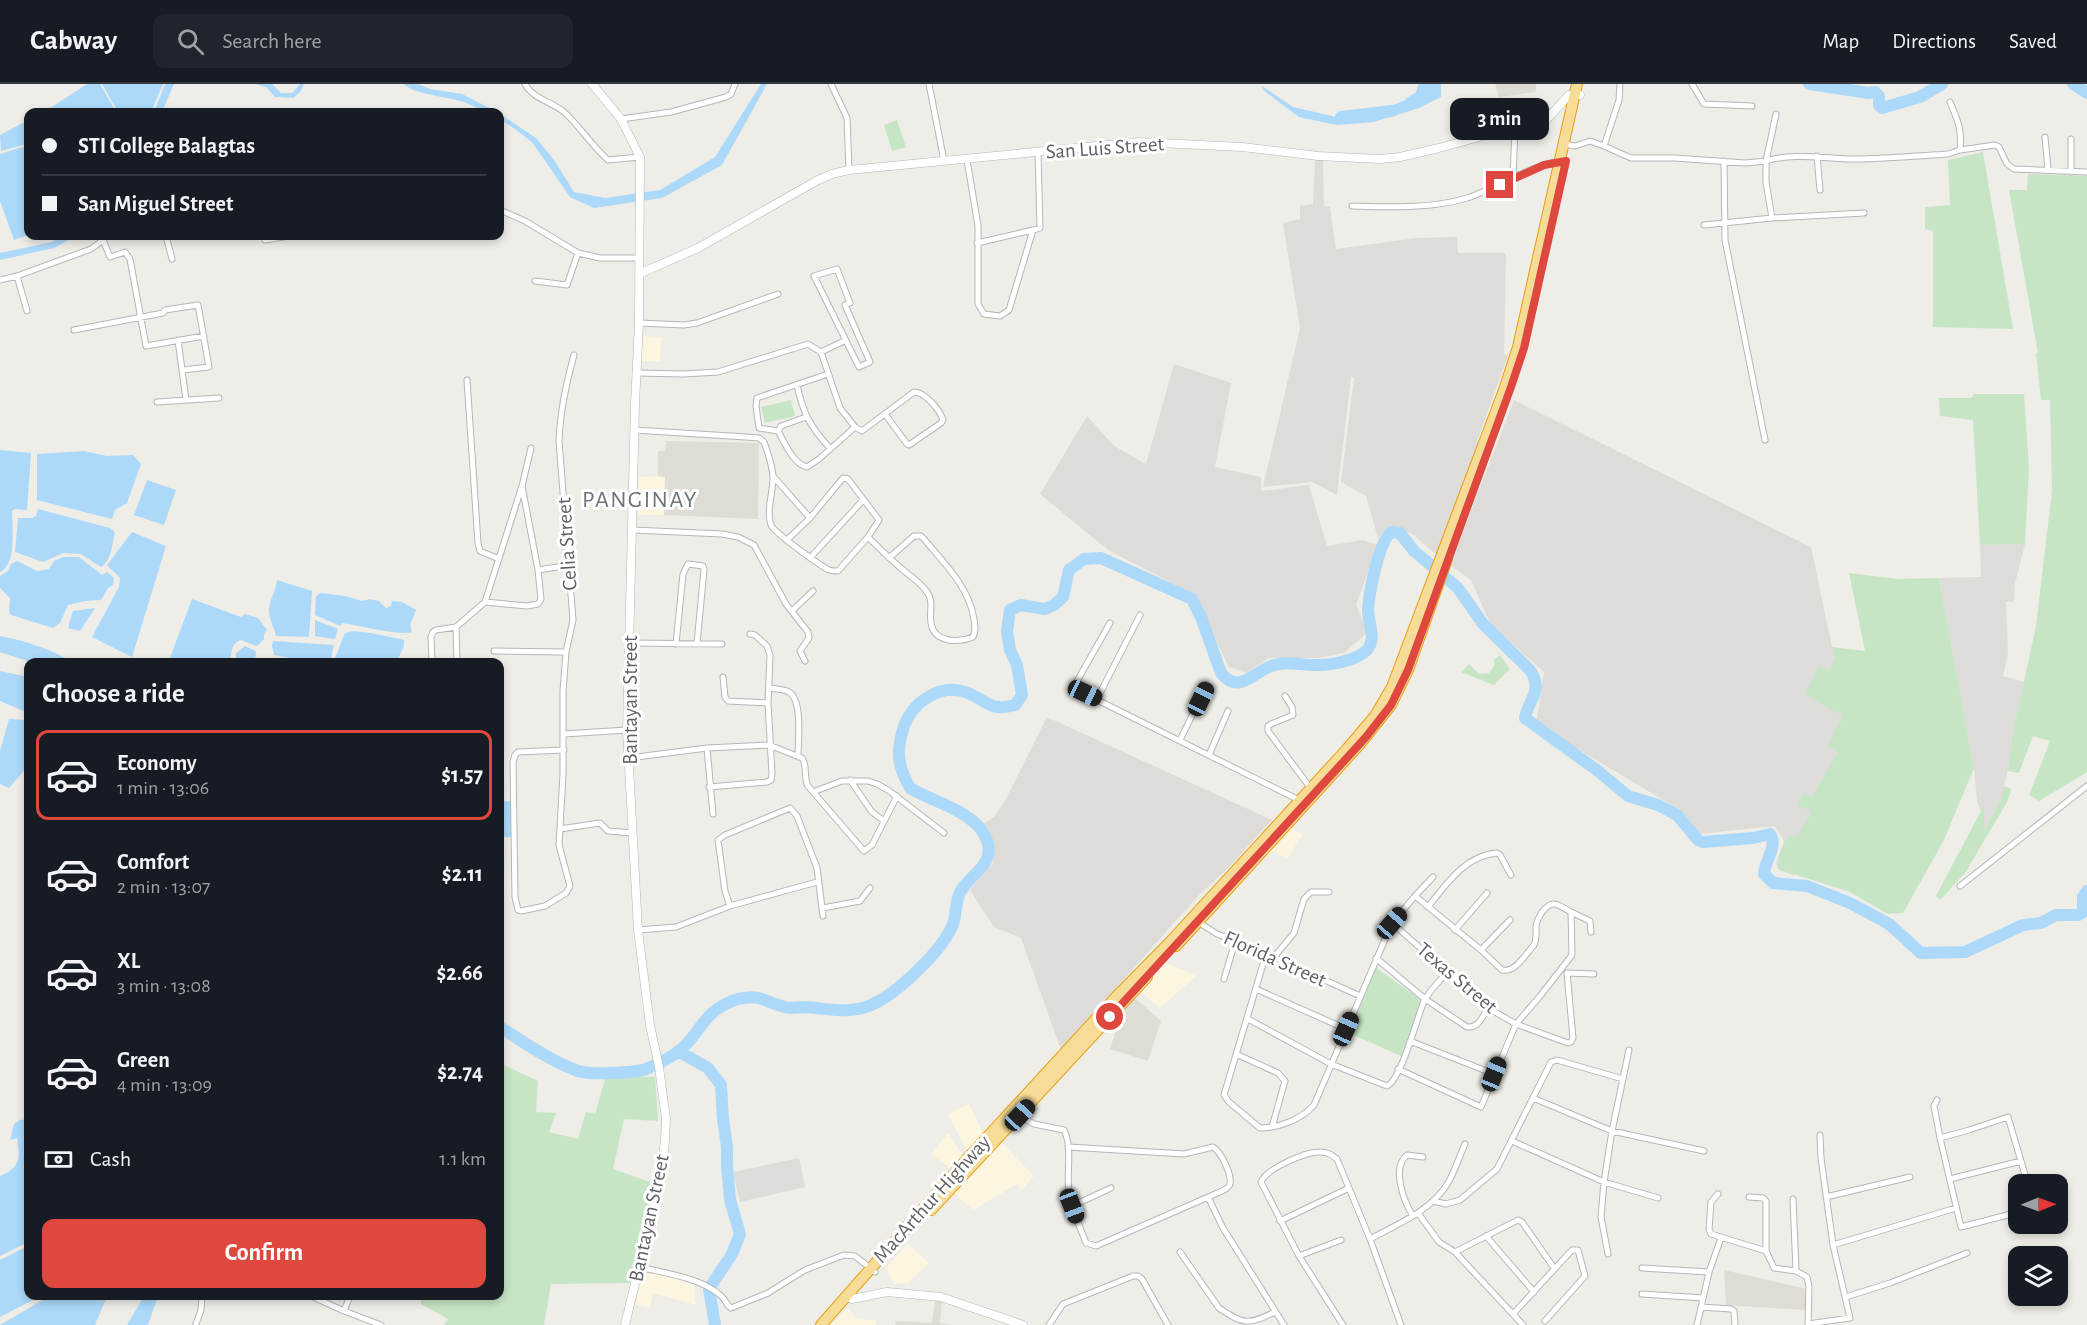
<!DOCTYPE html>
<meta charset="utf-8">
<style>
:root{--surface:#171b24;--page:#20242c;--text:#f1f3f6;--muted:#9ea1a6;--line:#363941;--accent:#de483e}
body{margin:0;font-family:"Alegreya Sans",sans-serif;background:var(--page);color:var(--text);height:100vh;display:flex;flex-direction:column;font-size:22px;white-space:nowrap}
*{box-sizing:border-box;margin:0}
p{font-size:20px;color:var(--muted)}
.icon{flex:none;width:33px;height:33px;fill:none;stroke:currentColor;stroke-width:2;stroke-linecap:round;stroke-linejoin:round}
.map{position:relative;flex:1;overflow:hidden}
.details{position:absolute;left:24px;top:574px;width:480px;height:642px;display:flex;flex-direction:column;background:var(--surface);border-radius:12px;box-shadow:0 3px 9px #0003}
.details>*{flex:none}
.guide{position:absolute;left:24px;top:24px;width:480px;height:132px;border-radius:12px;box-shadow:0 3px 9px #0003;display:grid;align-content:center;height:132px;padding:0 18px;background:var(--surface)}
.needle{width:39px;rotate:89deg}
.controls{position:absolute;left:2008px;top:1090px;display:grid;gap:12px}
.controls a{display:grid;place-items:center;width:60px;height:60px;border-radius:12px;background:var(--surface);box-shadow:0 3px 9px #0003;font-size:30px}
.end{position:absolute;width:27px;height:27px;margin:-14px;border:8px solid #de483e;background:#fff;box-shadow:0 0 0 3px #fff}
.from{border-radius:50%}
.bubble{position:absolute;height:42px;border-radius:12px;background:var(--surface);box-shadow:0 3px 9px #0003;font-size:20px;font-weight:700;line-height:42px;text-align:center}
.car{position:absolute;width:18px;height:36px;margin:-18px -9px;border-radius:8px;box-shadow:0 0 4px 2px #0007;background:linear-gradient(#222 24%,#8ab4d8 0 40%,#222 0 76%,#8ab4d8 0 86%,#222 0)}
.guide b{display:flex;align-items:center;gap:21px;height:57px;font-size:22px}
.guide b+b{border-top:2px solid var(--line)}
.guide i{width:15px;height:15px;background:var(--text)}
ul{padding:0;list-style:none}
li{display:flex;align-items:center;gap:18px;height:90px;margin:0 12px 9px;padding:0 6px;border:3px solid transparent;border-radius:12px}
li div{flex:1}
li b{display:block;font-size:22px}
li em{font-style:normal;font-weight:700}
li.active{border-color:var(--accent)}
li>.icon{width:54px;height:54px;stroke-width:1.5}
h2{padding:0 18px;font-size:27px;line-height:72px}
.pay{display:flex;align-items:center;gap:15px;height:66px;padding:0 18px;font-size:22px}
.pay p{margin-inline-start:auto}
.primary-button{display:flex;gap:12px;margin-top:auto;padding:12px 18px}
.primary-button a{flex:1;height:69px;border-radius:12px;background:var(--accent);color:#fff;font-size:24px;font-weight:700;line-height:69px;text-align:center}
header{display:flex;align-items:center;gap:36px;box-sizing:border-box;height:84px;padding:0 30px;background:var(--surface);border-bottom:2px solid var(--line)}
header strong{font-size:28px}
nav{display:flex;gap:33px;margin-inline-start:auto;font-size:21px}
.search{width:420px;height:54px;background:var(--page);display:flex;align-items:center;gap:15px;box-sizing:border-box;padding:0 21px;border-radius:12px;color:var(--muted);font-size:22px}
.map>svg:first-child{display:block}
</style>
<header>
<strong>Cabway</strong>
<div class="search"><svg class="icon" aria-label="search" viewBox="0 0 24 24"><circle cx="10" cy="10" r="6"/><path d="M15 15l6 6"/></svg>Search here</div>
<nav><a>Map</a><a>Directions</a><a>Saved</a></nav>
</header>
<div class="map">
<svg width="2087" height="1241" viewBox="0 0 2087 1241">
<rect width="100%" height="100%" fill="#efede7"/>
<path fill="#fcf5df" d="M643,252L661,253L660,277H642Z
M665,392L664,431H638L639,393Z
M1289,743L1303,750L1288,774L1268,766Z
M1166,879L1196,892L1160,924L1140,907Z
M969,1020L983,1049L967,1067L948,1030Z
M948,1049L962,1071L951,1085L931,1070Z
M1002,1059L1034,1092L1021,1107L1017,1100L973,1126L954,1109Z
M908,1160L929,1179L908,1199L894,1200L886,1184Z
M642,1187L694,1200L696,1221L653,1209L650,1224L636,1221Z
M847,1224L857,1234L876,1237V1241H831Z"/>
<path fill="#dedcd9" d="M1315,76H1323L1324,122L1330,123L1336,165L1417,154L1457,153L1458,169H1506L1504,270L1508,272L1477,357L1479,358L1436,471L1414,451L1395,443L1386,445L1378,454L1366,412L1341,398L1354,294L1351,292L1337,411L1312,398L1263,403L1300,244L1283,139L1300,135V122L1313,120Z
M1174,280L1231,299L1215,383L1261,393V407L1309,401L1327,462L1363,456L1378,461L1356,521L1368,548L1344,569L1318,574H1269L1246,589L1229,583L1193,510L1108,466L1040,410L1087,332L1114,362L1146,380Z
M1514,316L1811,463L1850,648L1794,792L1778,785L1776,778L1782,767L1784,756L1775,742L1700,750L1680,726L1536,640L1544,588L1491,541L1471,496L1450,481Z
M2025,460L2015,499L2014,518L2006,517L2008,569L2003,592L2024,598L2012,652L2010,676L2001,716L1984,749L1983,724L1981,727L1977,717L1974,684L1939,494L1981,493L1980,461Z
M1047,633L1272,736L1228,784L1198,812L1061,966L1021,854L994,843L970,806L994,778L992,762L981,741L994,733L1006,715Z
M799,1074L805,1103L740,1118L733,1088Z"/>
<path fill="#dfdcd5" d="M1495,0H1536V8L1499,13Z
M666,357L759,359L758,435L664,431L665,393L658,392V367H665Z
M1135,914L1161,937L1148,977L1110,965L1122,927Z
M1724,1186L1807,1205L1805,1226L1726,1221Z
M935,1217H942L940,1239L952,1241H895L896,1237L932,1239Z"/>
<path fill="#c6e5c5" d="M897,36L906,63L892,67L884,41Z
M1983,68L2013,245L1933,243V147L1925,145V123L1950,121L1948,76Z
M2028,90L2087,92V688L2039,717L2029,711L2050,657L2033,652L2019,689L2008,687L2012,652L2036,542L2052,407L2050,316H2041L2036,269H2038L2009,106H2027Z
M1974,310H2024L2029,384L2025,460L1980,461L1973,336L1940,332L1939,314H1971Z
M791,316L795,332L765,339L761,323Z
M1849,489L1898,495L1939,494L1974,684L1944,756L1903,829L1888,830L1850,808L1778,785C1776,777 1783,757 1789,752H1797L1812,728L1798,721L1803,709L1812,713L1838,668L1827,662L1843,632L1805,611L1818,582L1829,587L1835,575L1832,563L1865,567Z
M1500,571L1510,585L1494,601L1461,588L1469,580L1479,590L1489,589L1494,582V576Z
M2004,702L2010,704L2011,707L2007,718L1965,789L1940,816L1936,812L1981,727L1984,723V747L2001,716Z
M1376,884L1423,917L1401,972L1349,949Z
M504,981L538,997L536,1028L556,1029L549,1048L578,1055L586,1028L595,1030L606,992L655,993L658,1037L624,1035L613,1085L653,1099L631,1199L551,1200L544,1241H444L448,1235L421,1220V1216L409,1212H500V990Z"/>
<path fill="#acd9f9" d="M87,0H100L116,28H44Z
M102,0H163L151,28H118Z
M165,0H174L162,28H154Z
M256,0H272L281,9H292L300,0H304L300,8L293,14L275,13L267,4Z
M403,0H418L430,5L462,10L497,28C484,29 478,23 466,19C446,11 421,13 403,0Z
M761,0H767L722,81L662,114L594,124L570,113L532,58L511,42L500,36V30L536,54L554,76L574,108L605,114L660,106L715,73Z
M1428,0H1441V13L1419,24L1374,38L1337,41L1299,33L1263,6L1262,2L1293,23L1336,33L1371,30L1425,8Z
M28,36V63L23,61L1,67L0,51Z
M22,63L28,65V151L14,156L0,117V70Z
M59,152H76L54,164L0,176V169L52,158Z
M0,366L31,369L27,426L15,425L12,427C12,444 17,481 0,488Z
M84,367L107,372L133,371L141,380L127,419L115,426L112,435L37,416V370Z
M147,396L176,406L164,441L134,431Z
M38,425L110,444L115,448C112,460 112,476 101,483L81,470L63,469L43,478L15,468L18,434H32L36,432Z
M132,448L166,462L132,573L92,553L119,503L120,494L107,481Z
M63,473H79L102,491L107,488L114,494L113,501L108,504L101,516L85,517L68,521L60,539L53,544L11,531L9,529L10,514L0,504V492L8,487L11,480L17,477L37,487L49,485L54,477Z
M277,496L312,507L309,553L276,552C274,542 268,534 269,524C271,514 276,505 277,496Z
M321,509L345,512L362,517L370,515L379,517L386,524L391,522L392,517L402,518L416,526L410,541L412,548C399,552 358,541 342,539L340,542L315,531L316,512Z
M192,515L241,533L245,530L258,534L267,546L264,551V555L257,562L241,556C229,561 233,569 229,579H168Z
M95,524L80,547L68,544L73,527Z
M315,536L338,545L335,555L315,552Z
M354,547L371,549L404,556V562L398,575H392L389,579H333L345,549Z
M0,552C26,557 51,565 74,579H34L0,568Z
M273,557L334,561L331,574L328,575L299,576L274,571L272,562Z
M245,562L256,567L255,579H236V569Z
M0,587L28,593V629L0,617Z
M9,635L28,636V682L9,704L0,700V667Z
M511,717L512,753H500V718Z
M28,1035V1158L0,1172V1092C21,1083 20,1075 17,1054L10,1056L14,1040L20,1036Z
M28,1162V1212H41L0,1233V1176Z
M54,1212H107L95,1241H0L46,1214Z
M144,1212H158L148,1241H127Z"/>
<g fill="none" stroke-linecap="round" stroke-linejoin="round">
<path stroke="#acd9f9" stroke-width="12" d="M1809,0L1869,9L1875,8L1879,12V21L1882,24L1920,13L1942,0
M2073,0L2087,9
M1410,19L1421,12L1425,0
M1341,33L1392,27
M500,943C525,959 550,977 578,987C589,991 635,989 646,985C656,981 669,974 678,968C702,949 702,926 738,915C762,909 765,919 785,923C791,925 798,923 804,923C826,924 848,931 871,921C897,910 943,866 953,840C957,829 955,814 962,805C974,788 998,778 985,752C973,727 933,718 910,704C897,681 896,667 904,642C913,618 941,598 968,609C988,617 990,628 1015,621L1022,611L1017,581L1010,566L1007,547L1010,526L1021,521L1045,525L1054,521L1063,513L1069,486L1084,475L1101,474L1192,515L1201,533L1221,589C1238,610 1251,591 1269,583C1285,575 1302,582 1319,581C1333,581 1357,576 1367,566C1377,555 1368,538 1368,526C1369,510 1379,455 1392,448L1400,449L1414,467L1458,504L1483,540L1530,586C1544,607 1528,616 1525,634L1598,687L1628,712L1658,721L1677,731L1698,756L1703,758L1753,754L1770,750C1778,762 1765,776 1764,790L1773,799L1807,802L1850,819L1889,840L1921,869L1965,868L2023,841L2041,839L2056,831H2078L2083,828V813L2087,807
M678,967L708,984L721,1001L723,1035L727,1063V1082L730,1116L740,1150L732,1170L709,1205L715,1241"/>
<defs>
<path id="street" d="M525,0C532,14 551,18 563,27C580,42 591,61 608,76L640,73
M831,0L847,34L849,86
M929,0L944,77
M1692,0L1704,20L1752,22
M621,35L671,28L726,13L731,10L735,0
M2045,53L2048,86
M2071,55V88
M1564,60L1575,62L1590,57L1604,62L1631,74H1675L1745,79L1766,77L1776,30
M1604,62L1619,16L1620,0
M1960,66L1995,61L1999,63L2007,80L2014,85L2087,88
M1817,72L1820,106
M967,76L978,142V220L984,230L1000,232L1009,226L1033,146L1040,144L1038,69
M1724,77L1725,156L1765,356
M1513,95L1515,43
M1352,122C1389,123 1431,125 1467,114C1495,105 1540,76 1566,77
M500,126L525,137L578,169L600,174H639
M1864,129L1772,134L1766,98V77C1794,68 1826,75 1854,75C1885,75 1917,72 1948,70L1960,66C1962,45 1958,37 1950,18
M1704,141L1772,134
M166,152L172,175
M103,156L110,173L125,168L130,175L146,262L204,252
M265,156L289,152
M977,159L1033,146
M837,185L850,219L845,221L870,278L859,283L814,192Z
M17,192L27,227
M0,196L17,192L91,165L103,156L104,152
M535,197L567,201L578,169
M639,239L684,241L697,239L778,210
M74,246L163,229L165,226L198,221L209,283L183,286
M178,256L186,316
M821,268L844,257
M637,289L683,290L718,288L808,260L821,268L840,324L855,343L862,347L914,308C925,308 940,326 943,336L941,339L909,361L907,360L885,330
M467,296L478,459L480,467L499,475
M797,301C803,329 810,343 830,364
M157,318L219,314
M806,333L781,342L778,347C785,359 793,380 807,383L819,375L855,343
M634,346L746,353L759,354L764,358C768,369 773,383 773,394C773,409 766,427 771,441C773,448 821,482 829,486C832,487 836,487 838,487L868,453L879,436L848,395L843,394L810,434L788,455
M778,347L759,344L756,322L757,314L828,290
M773,392L810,434
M633,446L722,450L738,453L754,461L786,520L808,548L809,554L800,567L805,577
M868,453C879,464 890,475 902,485C910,492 921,499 927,508C934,517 929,528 931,539C934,559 958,559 973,553C976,547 975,541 974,535C969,503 944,479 924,455L921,452H914L889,474
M810,474L863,416
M538,486L570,481
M485,518L522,402
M792,527L813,507
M1110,539L1073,604L1299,716
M456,543L457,579
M630,559L722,560
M676,560L683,490L688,480L703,482L704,486L697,559
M494,567L566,568
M432,579L431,553L433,548L436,546L456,543L485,518L527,522L538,520L541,515L538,486L522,402L531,364
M723,593L725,613L728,617L768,619
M770,604C775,605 784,605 789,608C803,616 798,658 798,673
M1285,612L1292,623L1293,631L1271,640L1268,642V647L1312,706
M1097,615L1140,531
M564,650L627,646
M1180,656L1207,601
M707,664L713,730
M564,666L518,668L515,671L513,678L515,813L518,826L521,827L545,822L566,809L570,802L559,761L563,690V607L566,568L573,536L559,357C560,327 566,300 574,271
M1209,671L1228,627
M629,674L707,664L769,661L802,674C808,682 803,693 808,702L864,767L872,761L897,712
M850,696L872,728L884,737
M709,703L767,698L771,696L772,690L768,619L770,571L767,562L755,551L750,550
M813,708L842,697H868L877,700L888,706L944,749
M560,745L600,739L608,747L633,749
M1960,802L2087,702
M1415,812L1433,793
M730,822L725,807L718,756L725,751L790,724L797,732L817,784L823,832
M1428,823C1446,800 1466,771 1497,769L1500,771L1511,791
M823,824L860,817L870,804
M1571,828L1590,837L1591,848
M1198,838L1217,850L1274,873L1360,912
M1392,839L1488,924L1516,940L1568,959L1571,958L1573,954L1567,889L1594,890
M638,846L676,843L730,822L817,798
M1455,846L1487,809
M1481,866L1510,836
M1266,870L1224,1011L1229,1018L1260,1044C1279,1044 1302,1035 1314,1021L1392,839L1415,812L1481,866L1502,886C1515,889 1525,871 1534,861C1537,855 1536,849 1536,842C1537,836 1539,833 1542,828C1553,814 1558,821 1571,828L1572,871L1541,911L1516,940L1481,1023L1398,985
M1274,873L1294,849L1304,815L1311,808H1329
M1376,874L1425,915L1467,943C1479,944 1482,933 1488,924
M1224,895L1235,858
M1256,905L1346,945
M1248,935L1331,980L1387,1002C1401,996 1417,934 1424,917C1429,907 1440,897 1447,888
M1410,957L1494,990
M1236,970L1278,989L1285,997L1272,1043
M1533,1014L1612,1047L1704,1067
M1937,1016L1934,1022L1940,1054L1961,1143L2019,1128
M1017,1030L1034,1040L1064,1046C1073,1064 1066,1089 1069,1109C1072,1126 1080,1143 1086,1159L1096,1162L1222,1107C1226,1105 1229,1104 1230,1100C1232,1090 1221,1068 1213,1063L1184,1070L1068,1063
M1940,1054L1969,1046L2008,1033L2028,1101
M1512,1057L1604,1098L1658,1114
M1950,1095L2021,1077
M1718,1110L1711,1118L1709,1145L1711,1150L1766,1167L1774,1184L1796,1187L1807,1193L1809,1203L1808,1241
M1208,1113L1223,1144L1284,1241
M1749,1113L1763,1114L1766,1117V1167
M1826,1113L1910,1093
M1793,1115L1796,1187
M1433,1117L1446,1120L1460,1116L1497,1085L1551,978L1557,976L1623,995
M1072,1122L1111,1104
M1418,1129L1439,1158L1455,1168L1518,1136L1522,1138L1554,1184
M1413,1132C1404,1118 1391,1084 1407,1071L1423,1073
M1280,1137L1349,1104
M1486,1152L1534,1208
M1370,1155C1398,1140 1431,1127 1448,1099C1455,1087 1459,1073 1465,1060
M1833,1161L1956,1124
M1180,1168L1219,1224C1244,1241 1248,1241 1275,1228
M1455,1168L1523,1241
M1608,1170L1601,1133L1604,1098L1612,1047L1629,966
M1299,1172L1341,1156
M639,1183C664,1189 698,1193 719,1210C725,1214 726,1221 731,1224L768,1209L805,1186L844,1171L855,1172L875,1188
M1642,1184L1709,1188
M1642,1210L1703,1214
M311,1212L344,1227L381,1241
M1846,1213L1890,1199L1967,1169
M1701,1223L1731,1225L1734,1227L1735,1241
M344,1227L350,1212
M1513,1230L1572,1166H1578L1585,1192L1545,1237
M196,1240L201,1226L202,1212
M1808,1240L1850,1234L1833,1161L1821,1074L1820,1051
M1049,1241L1063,1220L1133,1192H1138L1142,1195L1168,1241
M1343,1241L1299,1172L1261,1098C1266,1085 1305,1068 1319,1068C1327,1068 1331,1070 1337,1075L1370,1155L1401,1241
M1697,1241L1709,1188L1721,1154"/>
<path id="secondary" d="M592,0L621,35L640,73L639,239L635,320L627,646L638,846L650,941L659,983L666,1035L665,1056L661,1092L625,1241
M639,190L698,164L818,96L832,90L849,86L1139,58L1242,63L1318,72L1380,75L1400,73L1439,64L1548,34L1569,11H1580
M846,1212L852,1215L887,1208L941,1213L1023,1241"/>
<path id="highway" d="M1176,862L1360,660L1391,621L1408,586L1447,475
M931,1126L1147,893
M821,1241L968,1074L1116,913L1172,856L1347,665L1375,632L1392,603L1504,306L1518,263L1577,0"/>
</defs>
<use href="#street" stroke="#b4b7ba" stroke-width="7"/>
<use href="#secondary" stroke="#b3b6ba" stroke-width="9"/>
<use href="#highway" stroke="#e69f10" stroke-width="12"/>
<use href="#street" stroke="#fff" stroke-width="5"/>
<use href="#secondary" stroke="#fff" stroke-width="8"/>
<use href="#highway" stroke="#f6dc97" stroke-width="10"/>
</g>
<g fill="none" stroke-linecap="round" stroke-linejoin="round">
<path stroke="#de483e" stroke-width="8" d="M1110,933L1366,653L1391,621L1408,586L1511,303L1524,264L1566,77L1544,81L1500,101"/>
</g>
<g text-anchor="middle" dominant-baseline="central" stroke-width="6" stroke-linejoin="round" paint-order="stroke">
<g font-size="21" fill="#5e6266" stroke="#fff">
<text transform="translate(1105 64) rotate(-4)">San Luis Street</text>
<text transform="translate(567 460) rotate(-94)">Celia Street</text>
<text transform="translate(630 616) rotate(-90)">Bantayan Street</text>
<text transform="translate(1275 875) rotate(24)">Florida Street</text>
<text transform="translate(1457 894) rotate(40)">Texas Street</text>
<text transform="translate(932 1115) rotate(-48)">MacArthur Highway</text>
<text transform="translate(649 1134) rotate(-78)">Bantayan Street</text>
</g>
<g font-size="24" letter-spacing="1.5" fill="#6f7478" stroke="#fff">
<text x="640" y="416">PANGINAY</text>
</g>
</g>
</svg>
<div class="controls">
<a><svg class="needle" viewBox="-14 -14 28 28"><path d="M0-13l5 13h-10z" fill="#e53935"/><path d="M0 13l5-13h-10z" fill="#9ea1a6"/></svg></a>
<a><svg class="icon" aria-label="layers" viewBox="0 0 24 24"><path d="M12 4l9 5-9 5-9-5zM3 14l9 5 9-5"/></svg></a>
</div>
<i class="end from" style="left:1110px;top:933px"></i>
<i class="end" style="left:1500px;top:101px"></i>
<div class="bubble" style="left:1450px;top:14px;width:99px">3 min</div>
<i class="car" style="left:1085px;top:609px;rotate:115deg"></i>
<i class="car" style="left:1201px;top:615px;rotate:26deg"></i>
<i class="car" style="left:1392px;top:839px;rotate:41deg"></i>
<i class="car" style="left:1346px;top:945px;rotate:24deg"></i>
<i class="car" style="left:1494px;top:990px;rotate:22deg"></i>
<i class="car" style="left:1020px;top:1031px;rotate:43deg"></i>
<i class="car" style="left:1072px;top:1122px;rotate:159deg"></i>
<div class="guide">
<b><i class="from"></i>STI College Balagtas</b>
<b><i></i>San Miguel Street</b>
</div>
<section class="details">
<h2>Choose a ride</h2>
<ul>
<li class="active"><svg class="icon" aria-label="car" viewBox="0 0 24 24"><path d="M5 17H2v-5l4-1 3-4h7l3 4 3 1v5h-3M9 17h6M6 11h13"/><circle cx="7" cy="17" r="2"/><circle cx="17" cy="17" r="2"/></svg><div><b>Economy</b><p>1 min · 13:06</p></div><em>$1.57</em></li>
<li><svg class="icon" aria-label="car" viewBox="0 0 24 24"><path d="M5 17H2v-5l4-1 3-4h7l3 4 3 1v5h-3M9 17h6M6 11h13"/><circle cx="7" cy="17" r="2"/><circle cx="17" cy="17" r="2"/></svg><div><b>Comfort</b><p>2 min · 13:07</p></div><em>$2.11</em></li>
<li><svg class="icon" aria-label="car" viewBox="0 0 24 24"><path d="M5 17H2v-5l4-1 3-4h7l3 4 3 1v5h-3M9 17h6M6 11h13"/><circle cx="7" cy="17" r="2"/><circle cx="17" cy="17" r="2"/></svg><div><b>XL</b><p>3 min · 13:08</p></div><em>$2.66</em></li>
<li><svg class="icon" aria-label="car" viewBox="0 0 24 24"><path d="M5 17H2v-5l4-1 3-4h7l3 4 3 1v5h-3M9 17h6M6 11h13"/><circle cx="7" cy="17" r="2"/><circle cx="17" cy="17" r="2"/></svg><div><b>Green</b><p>4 min · 13:09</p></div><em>$2.74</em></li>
</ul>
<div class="pay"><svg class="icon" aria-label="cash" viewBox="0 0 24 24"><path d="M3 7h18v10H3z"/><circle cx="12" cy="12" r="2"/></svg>Cash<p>1.1 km</p></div>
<div class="primary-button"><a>Confirm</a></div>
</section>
</div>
